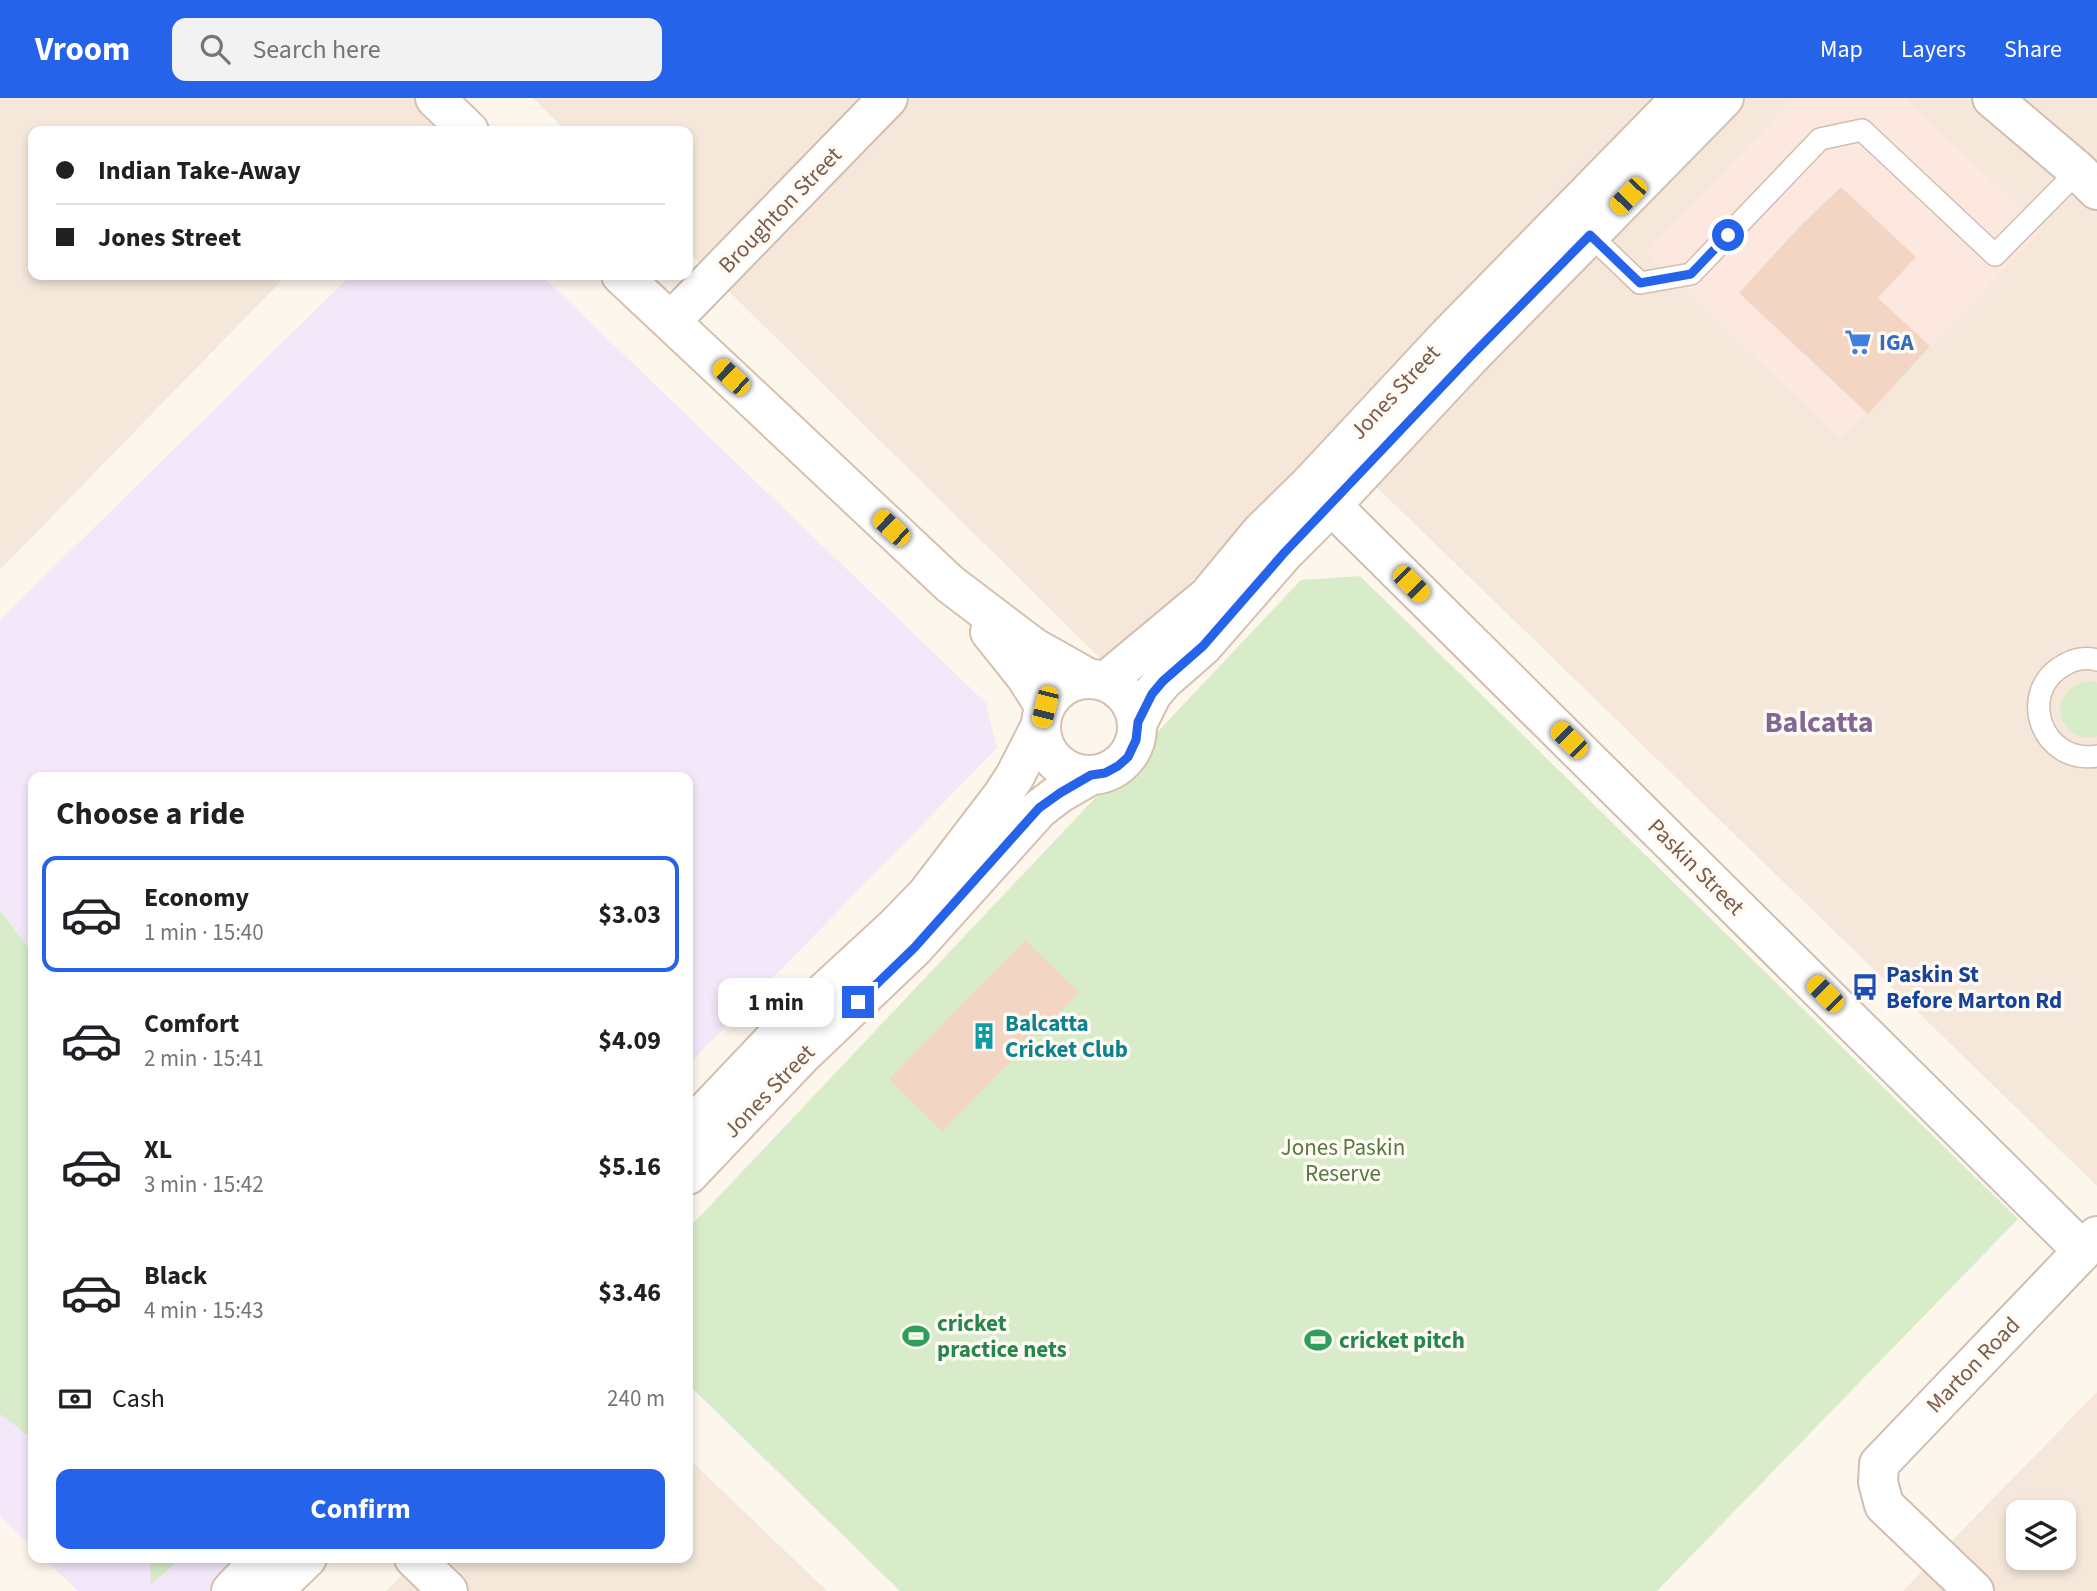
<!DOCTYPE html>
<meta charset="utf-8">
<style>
:root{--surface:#fff;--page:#f2f2f2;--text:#202124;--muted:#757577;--line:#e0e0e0;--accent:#2563eb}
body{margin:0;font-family:"Source Sans 3",sans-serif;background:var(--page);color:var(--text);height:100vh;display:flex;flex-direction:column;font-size:26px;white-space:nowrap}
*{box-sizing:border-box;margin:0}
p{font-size:23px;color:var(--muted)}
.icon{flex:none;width:38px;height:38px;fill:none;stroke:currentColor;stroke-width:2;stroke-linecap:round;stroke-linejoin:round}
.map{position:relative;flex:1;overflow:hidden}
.details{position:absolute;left:28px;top:674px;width:665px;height:791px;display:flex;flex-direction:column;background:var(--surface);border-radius:14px;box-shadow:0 4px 10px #0003}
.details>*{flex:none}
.guide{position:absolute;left:28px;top:28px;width:665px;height:154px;border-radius:14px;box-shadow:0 4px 10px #0003;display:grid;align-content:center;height:154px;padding:0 28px;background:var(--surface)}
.controls{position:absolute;left:2006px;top:1402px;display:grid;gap:14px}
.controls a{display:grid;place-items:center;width:70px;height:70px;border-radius:14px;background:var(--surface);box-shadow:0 4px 10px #0003;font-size:35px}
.end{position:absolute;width:32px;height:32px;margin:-16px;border:9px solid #2563eb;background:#fff;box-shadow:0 0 0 4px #fff}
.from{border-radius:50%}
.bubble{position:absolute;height:49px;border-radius:14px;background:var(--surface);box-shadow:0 4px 10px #0003;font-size:23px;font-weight:700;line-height:49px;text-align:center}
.car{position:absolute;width:21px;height:42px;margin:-21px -10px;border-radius:9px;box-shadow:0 0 5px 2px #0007;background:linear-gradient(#f5c518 24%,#345 0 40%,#f5c518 0 76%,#345 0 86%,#f5c518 0)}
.guide b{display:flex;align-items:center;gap:24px;height:66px;font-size:26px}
.guide b+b{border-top:2px solid var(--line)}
.guide i{width:18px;height:18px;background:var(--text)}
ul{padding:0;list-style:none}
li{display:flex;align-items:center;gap:21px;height:116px;margin:0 14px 10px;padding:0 14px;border:4px solid transparent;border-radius:14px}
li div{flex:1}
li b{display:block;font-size:26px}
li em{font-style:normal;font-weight:700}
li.active{border-color:var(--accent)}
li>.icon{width:63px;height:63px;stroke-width:1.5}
h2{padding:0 28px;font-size:32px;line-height:84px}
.pay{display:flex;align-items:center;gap:18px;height:77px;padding:0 28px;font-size:26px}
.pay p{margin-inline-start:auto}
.action{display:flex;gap:14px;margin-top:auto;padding:14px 28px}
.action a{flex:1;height:80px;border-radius:14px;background:var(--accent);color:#fff;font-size:28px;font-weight:700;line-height:80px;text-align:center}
header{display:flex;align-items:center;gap:42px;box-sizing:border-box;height:98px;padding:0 35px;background:var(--accent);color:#fff}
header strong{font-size:33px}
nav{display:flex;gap:38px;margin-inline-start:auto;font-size:24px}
.search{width:490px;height:63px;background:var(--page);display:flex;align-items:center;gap:18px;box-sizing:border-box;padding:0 24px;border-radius:14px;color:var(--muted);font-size:26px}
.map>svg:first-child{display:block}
</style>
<header>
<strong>Vroom</strong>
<div class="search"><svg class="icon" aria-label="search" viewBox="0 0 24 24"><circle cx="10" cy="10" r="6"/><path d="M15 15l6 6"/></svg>Search here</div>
<nav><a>Map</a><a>Layers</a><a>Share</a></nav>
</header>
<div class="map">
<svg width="2097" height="1493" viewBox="0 0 2097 1493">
<rect width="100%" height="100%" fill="#fdf6ec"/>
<path fill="#f5e8da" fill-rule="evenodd" d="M0,0H459L427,33H33V177H287L0,472Z
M533,0H2097V1088L1326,340L1110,570L688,153V33H566Z
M2097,1294V1493H1903ZM2018,1414H2063V1460H2018Z
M688,1360L827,1493H386L419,1460H688Z"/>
<path fill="#fde8e0" d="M1795,0H1905L2042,132L1841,342L1646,154Z"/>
<path fill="#f3e8fa" d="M351,177H541L986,605L997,650L688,967V679H33V1450L0,1418V522Z
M43,1460H265L237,1493H78Z"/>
<path fill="#d8ecc9" d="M1360,478L2018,1121L1657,1493H900L688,1286V1131L1301,482Z
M2091,583L2097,585V638C2055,648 2044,588 2091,583Z
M0,812L33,856V1341L0,1316Z
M150,1460H181L151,1487Z"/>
<path fill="#f3d5c3" d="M1841,89L1916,159L1878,200L1930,248L1868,316L1739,195L1800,128Z
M1025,842L1079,894L942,1033L889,981Z"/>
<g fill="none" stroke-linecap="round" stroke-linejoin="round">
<defs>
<path id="lane" d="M1590,137L1640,185L1691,176L1820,41L1862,32L1995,157L2078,73
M2097,562C2086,559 2075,561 2066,566C2015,592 2041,667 2097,658"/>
<path id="street" d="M1992,0L2078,73L2097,92
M671,223L888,0
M1310,386L2082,1152
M414,1460L448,1493
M1974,1493L1884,1407L1878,1384L1879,1366L2097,1138"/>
<path id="secondary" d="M435,0L469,33
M621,177L950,486L1033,549L1088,580
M990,534L1026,579L1045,609
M1041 629a48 48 0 1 1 96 0a48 48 0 1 1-96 0Z
M1106,583L1208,498L1261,434L1310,386L1448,238L1681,0
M1138,624L1152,596L1163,583L1203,548L1284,455L1332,407L1470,259L1724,0
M688,1032L780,935L895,829L927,796L1002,698L1015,678L1041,627
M688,1077L802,957L914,850L1039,711L1060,695L1091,677
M231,1493L262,1460
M273,1493L307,1460"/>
</defs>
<use href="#lane" stroke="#d1beb0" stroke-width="24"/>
<use href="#street" stroke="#d1beb0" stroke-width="42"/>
<use href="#secondary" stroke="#d6c0b0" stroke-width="42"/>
<use href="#lane" stroke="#fff" stroke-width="21"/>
<use href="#street" stroke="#fff" stroke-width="38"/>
<use href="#secondary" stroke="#fff" stroke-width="38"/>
</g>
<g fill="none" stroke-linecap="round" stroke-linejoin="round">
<path stroke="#2563eb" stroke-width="9" d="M858,904L914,850L1039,710L1060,695L1091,677L1105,675L1118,668L1128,659L1136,642L1138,624L1152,596L1163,583L1203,548L1284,455L1470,259L1590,137L1640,185L1691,176L1728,137"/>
</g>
<defs>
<symbol id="supermarket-bare" viewBox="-9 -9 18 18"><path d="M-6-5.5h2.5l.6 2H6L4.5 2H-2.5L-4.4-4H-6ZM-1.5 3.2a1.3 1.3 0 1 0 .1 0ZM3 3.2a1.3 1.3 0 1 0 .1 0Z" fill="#3f7fe0" stroke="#fffaf3" stroke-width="2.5" paint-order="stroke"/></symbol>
<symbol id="bus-bare" viewBox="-9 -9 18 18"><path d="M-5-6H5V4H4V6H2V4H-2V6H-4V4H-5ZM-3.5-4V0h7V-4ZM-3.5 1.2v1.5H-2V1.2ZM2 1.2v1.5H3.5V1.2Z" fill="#1a4fb4" stroke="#fffaf3" stroke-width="2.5" paint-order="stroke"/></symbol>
<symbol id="building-bare" viewBox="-9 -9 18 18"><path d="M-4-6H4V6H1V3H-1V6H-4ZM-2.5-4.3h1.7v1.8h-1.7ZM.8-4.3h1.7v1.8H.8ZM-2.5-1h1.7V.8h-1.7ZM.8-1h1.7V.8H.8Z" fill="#0f9aa8" stroke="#fffaf3" stroke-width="2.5" paint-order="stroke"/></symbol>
<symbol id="stadium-bare" viewBox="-9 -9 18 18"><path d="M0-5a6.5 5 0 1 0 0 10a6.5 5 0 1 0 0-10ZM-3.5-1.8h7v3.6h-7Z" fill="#2e9e5b" stroke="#fffaf3" stroke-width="2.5" paint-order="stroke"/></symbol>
</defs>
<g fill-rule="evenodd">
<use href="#supermarket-bare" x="1839" y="225" width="38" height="38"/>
<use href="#bus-bare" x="1846" y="870" width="38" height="38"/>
<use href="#building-bare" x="965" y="919" width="38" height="38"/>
<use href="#stadium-bare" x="897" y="1219" width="38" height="38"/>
<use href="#stadium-bare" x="1299" y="1223" width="38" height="38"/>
</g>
<g text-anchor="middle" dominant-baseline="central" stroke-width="7" stroke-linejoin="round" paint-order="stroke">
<g font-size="23" fill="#7a5c4d" stroke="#fffaf3">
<text transform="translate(780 112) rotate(-46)">Broughton Street</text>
<text transform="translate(1395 294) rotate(-47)">Jones Street</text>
<text transform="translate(1696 769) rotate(45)">Paskin Street</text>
<text transform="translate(769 993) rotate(-46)">Jones Street</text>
<text transform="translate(1973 1267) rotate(-46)">Marton Road</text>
</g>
<g font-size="23" font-weight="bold" fill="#366cbe" stroke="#fffaf3" text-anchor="start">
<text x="1879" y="244">IGA</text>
</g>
<g font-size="23" font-weight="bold" fill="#164399" stroke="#fffaf3" text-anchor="start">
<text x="1886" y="876">Paskin St<tspan x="1886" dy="26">Before Marton Rd</tspan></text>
</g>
<g font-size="23" font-weight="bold" fill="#0d838f" stroke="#fffaf3" text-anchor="start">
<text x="1005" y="925">Balcatta<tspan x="1005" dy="26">Cricket Club</tspan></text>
</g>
<g font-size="23" fill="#537a41" stroke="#fffaf3">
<text x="1343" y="1049">Jones Paskin<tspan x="1343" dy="26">Reserve</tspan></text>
</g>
<g font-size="23" font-weight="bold" fill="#27864d" stroke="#fffaf3" text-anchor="start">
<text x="937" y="1225">cricket<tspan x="937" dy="26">practice nets</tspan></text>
<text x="1339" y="1242">cricket pitch</text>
</g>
<g font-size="30" font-weight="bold" fill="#846695" stroke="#fffaf3">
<text x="1819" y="624">Balcatta</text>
</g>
</g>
</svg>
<div class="controls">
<a><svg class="icon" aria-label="layers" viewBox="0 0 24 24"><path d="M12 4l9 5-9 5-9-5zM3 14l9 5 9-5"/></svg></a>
</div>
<i class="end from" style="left:1728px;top:137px"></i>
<i class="end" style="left:858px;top:904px"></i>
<div class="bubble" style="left:718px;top:880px;width:116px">1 min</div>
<i class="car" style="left:1628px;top:98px;rotate:224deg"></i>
<i class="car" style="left:731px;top:279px;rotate:313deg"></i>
<i class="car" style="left:891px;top:430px;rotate:313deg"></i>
<i class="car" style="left:1411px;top:486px;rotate:135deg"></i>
<i class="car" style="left:1045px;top:609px;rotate:194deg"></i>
<i class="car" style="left:1569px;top:642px;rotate:315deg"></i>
<i class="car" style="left:1825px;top:896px;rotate:315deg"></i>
<div class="guide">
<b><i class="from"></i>Indian Take-Away</b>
<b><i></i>Jones Street</b>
</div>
<section class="details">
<h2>Choose a ride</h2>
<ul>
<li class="active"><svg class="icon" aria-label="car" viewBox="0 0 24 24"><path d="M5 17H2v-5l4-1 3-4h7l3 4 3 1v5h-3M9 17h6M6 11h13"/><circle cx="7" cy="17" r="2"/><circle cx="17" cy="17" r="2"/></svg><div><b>Economy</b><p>1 min · 15:40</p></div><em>$3.03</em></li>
<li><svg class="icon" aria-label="car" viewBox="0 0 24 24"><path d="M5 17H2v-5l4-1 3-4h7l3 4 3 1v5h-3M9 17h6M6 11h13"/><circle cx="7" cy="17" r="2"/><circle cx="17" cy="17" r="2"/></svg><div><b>Comfort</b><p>2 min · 15:41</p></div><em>$4.09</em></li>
<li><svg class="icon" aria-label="car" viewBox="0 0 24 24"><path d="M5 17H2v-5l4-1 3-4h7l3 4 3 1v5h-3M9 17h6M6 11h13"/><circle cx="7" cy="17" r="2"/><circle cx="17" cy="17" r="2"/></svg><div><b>XL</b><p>3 min · 15:42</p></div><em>$5.16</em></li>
<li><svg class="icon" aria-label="car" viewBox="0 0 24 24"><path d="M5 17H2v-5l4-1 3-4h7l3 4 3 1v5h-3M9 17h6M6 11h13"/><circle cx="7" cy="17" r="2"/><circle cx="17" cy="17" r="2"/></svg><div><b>Black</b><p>4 min · 15:43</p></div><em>$3.46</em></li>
</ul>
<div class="pay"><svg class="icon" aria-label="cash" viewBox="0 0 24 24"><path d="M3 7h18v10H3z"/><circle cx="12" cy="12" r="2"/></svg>Cash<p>240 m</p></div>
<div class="action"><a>Confirm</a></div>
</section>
</div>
